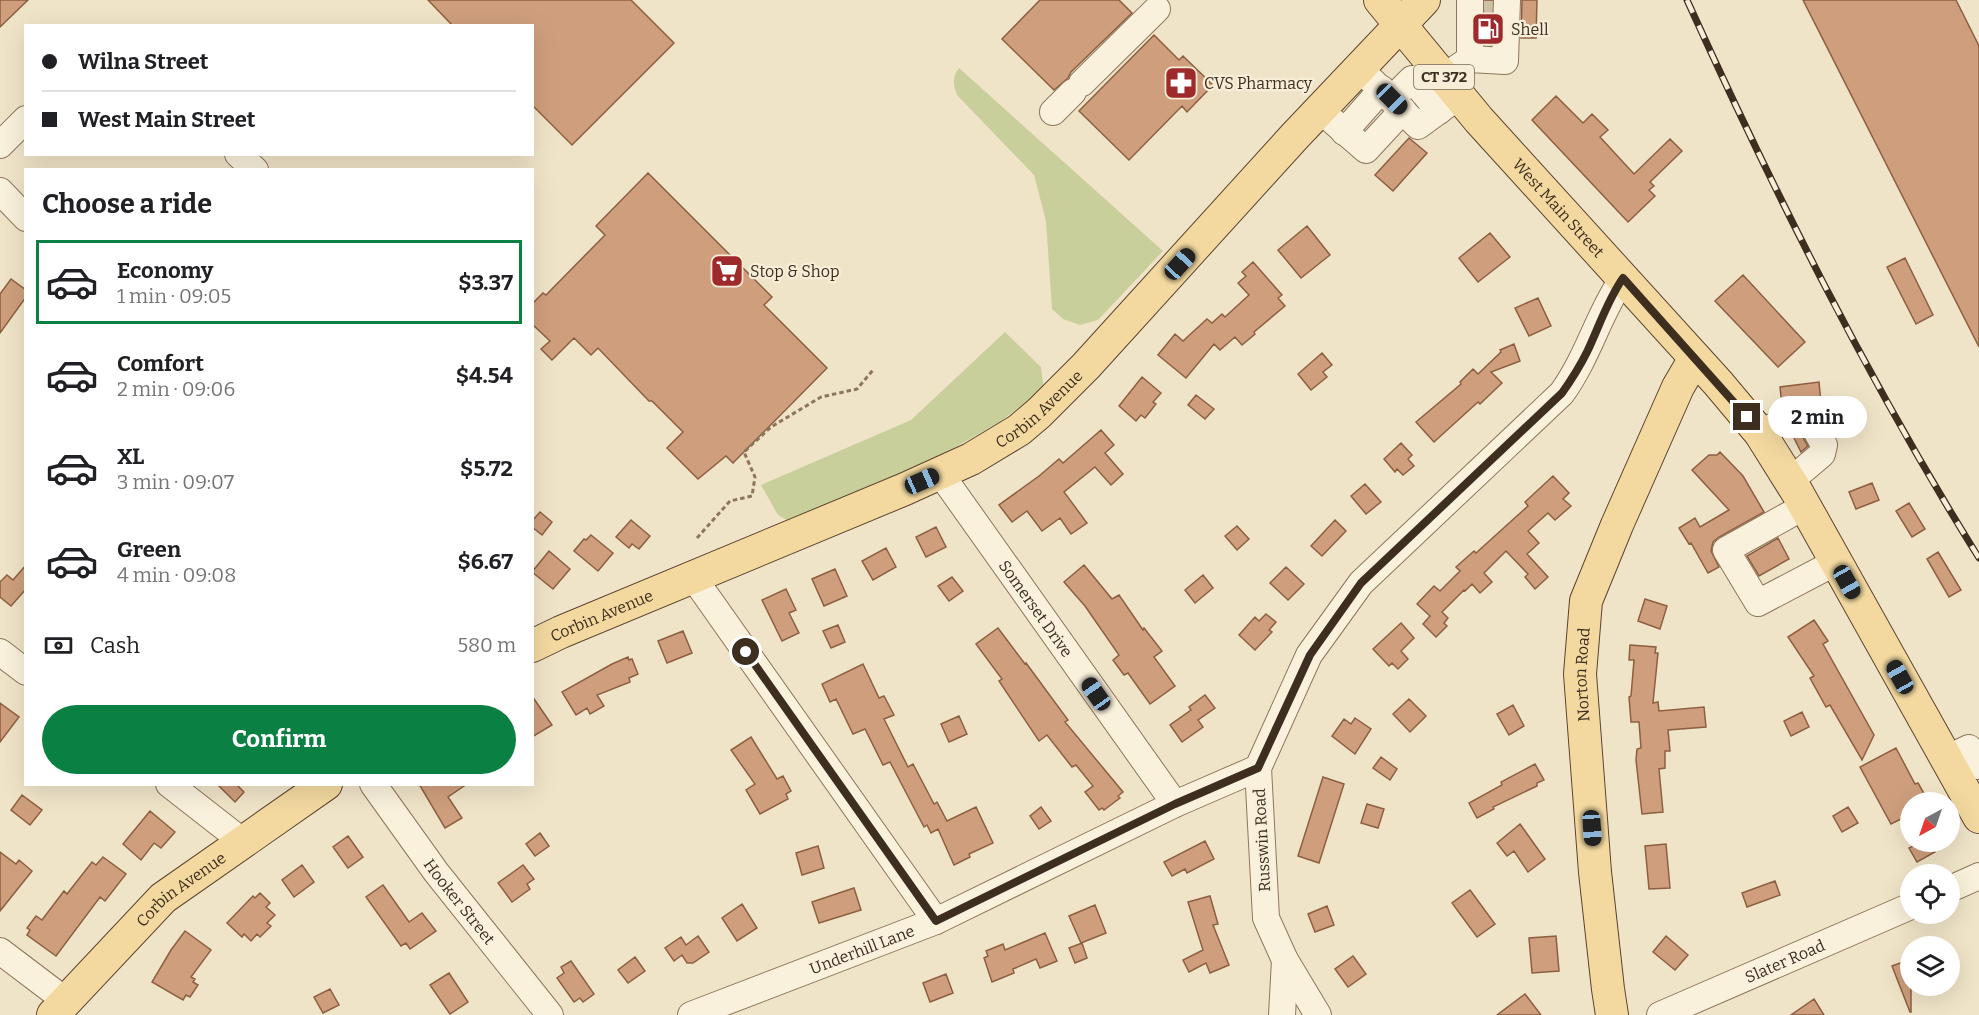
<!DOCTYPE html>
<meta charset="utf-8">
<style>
:root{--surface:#fff;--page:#f2f2f2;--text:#202124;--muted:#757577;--line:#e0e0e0;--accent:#0b8043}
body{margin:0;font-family:Bitter,serif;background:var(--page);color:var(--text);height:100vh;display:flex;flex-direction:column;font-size:22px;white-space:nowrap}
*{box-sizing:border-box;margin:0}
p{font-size:20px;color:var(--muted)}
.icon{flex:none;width:33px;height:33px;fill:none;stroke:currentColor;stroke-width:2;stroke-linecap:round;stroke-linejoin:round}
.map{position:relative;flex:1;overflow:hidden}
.panel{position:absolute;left:24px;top:168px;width:510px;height:618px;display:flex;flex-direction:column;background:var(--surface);border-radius:0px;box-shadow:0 6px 24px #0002}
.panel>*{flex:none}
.guide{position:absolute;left:24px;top:24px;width:510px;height:132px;border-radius:0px;box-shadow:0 6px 24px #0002;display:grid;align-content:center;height:132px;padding:0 18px;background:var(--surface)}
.needle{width:39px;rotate:220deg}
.fabs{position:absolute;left:1900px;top:792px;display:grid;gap:12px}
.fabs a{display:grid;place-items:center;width:60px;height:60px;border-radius:50%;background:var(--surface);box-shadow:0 6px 24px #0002;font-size:30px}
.end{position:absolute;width:27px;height:27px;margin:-14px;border:8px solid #3d2e20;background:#fff;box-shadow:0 0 0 3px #fff}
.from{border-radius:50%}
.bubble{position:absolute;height:42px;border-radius:21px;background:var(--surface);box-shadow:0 6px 24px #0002;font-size:20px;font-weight:700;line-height:42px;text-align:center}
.car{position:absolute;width:18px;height:36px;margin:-18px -9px;border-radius:8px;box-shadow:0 0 4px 2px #0007;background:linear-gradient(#222 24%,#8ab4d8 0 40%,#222 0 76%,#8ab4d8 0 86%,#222 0)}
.guide b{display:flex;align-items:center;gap:21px;height:57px;font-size:22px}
.guide b+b{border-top:2px solid var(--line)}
.guide i{width:15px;height:15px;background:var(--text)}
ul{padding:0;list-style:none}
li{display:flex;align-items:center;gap:18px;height:84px;margin:0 12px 9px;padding:0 6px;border:3px solid transparent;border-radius:0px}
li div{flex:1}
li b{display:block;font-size:22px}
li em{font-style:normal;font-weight:700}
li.current{border-color:var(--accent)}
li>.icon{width:54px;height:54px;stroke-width:1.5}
h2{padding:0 18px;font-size:27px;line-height:72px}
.pay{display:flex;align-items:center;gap:15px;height:66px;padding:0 18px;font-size:22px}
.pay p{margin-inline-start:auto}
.cta{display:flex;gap:12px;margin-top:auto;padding:12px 18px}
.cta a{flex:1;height:69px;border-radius:36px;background:var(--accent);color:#fff;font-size:24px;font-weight:700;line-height:69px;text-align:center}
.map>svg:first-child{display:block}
</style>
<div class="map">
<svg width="1979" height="1015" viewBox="0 0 1979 1015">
<rect width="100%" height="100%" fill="#f0e4c8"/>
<path fill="#c9cf9b" d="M959,68L1163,251L1098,320L1080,325L1063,319L1052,309L1046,221L1034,175L957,95C953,85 952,76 959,68Z
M1005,332L1041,367L1044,389L1001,421L900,479L790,522L778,515L761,485L911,420Z"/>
<path fill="#cf9f7d" stroke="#8d5f41" stroke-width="1.5" d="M0,0H28L0,27Z
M428,0H631L674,43L572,145L532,105V26H453Z
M1040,0H1119L1132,13L1071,72L1068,78L1054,90L1002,39Z
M1485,0H1492L1491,45H1485Z
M1522,0H1537L1536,38H1521Z
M1803,0H1956L1979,46V347Z
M1154,35L1179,60L1183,56L1213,85L1187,112L1182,106L1129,160L1079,111Z
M1556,96L1583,123L1592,114L1608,130L1600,137L1634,174L1670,139L1682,151L1650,182L1654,186L1649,190L1655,196L1628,222L1532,120Z
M1409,138L1427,153L1393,191L1375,175Z
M648,173L772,297L764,305L827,368L733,463L726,456L698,479L667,448L683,432L652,401H649L598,348L591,355L574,338L552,360L541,349L550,341L532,324V304L543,293L546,295L605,235L596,226Z
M1307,226L1330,255L1301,278L1278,250Z
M1490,233L1510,257L1478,282L1459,258Z
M1905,258L1933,315L1916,324L1887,267Z
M1253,262L1282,295L1278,298L1285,306L1254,332L1255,334L1242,345L1235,337L1220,350L1214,344L1186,378L1158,355L1175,334L1183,341L1207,319L1212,323L1222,314L1225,317L1249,295L1238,283L1246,276L1242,272Z
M1743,275L1805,342L1778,367L1715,301Z
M11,279L26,290V297L0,333V294Z
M1538,298L1551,326L1529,336L1515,308Z
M1514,344L1520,361L1491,372L1502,383L1480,404L1478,402L1434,442L1416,422L1461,384L1460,382L1473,369L1478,374L1501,352L1500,350Z
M1322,353L1332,365L1323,372L1327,377L1311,390L1298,374Z
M1142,377L1161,393L1153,402L1156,404L1145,418L1141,415L1136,421L1119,406Z
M1819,382L1821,403H1816L1802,399L1792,401L1782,406L1780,387Z
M1196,395L1214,409L1205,419L1188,405Z
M1101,430L1114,445L1105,453L1123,474L1111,485L1095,467L1064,492L1087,523L1071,534L1060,518L1042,531L1027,511L1012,522L999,505L1039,476L1059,459L1063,463Z
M1799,431L1808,446L1801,452L1792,434Z
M1401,443L1412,455L1408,459L1414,466L1403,475L1397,469L1395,472L1384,459Z
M1720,452L1743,476L1764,512L1719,537L1713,542L1711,551L1719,567L1708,573L1691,543L1689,544L1679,528L1695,518L1700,527L1729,510L1692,470L1709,455H1717Z
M1553,476L1569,493L1563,499L1571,506L1555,520L1548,513L1528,531L1539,543L1527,554L1548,577L1535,589L1525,577L1528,574L1506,551L1484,573L1492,582L1480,593L1472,584L1465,591L1464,590L1442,612L1448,618L1444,623L1447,626L1436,637L1423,624L1430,616L1417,604L1434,586L1440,591L1460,571L1456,567L1474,551L1476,553L1528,506L1525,502Z
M1872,483L1879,500L1856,509L1849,492Z
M1365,484L1381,502L1366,514L1351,496Z
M1909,503L1925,529L1912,537L1896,511Z
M540,512L552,522L542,535L532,527V521Z
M631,520L650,536L639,549L632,544L629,548L616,537Z
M1335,520L1346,531L1322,556L1311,546Z
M1237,526L1249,539L1237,550L1225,536Z
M936,527L946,547L926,557L916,537Z
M591,535L613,553L598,571L574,551L584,539L586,540Z
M1778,538L1789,559L1759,576L1747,556Z
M886,548L896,567L873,580L862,561Z
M549,551L570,569L553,589L532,572Z
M1938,552L1961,590L1949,597L1927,559Z
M26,565V589L11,606L0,597V582L7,575L13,580Z
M1084,565L1112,599L1119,595L1143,630L1144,628L1162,651L1154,657L1175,686L1150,704L1128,673L1124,675L1113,660L1119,655L1085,606L1064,582Z
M1286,567L1304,584L1288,600L1270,583Z
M835,569L847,596L824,606L812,579Z
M1203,575L1213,588L1195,603L1185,590Z
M952,577L963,591L949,601L938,586Z
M786,589L796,610L789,613L799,633L782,641L762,600Z
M1645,599L1667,606L1660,629L1638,621Z
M1266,614L1276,622L1269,630L1272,632L1255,650L1239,635L1255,617L1259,621Z
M1814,620L1828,641L1823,644L1874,735L1862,760L1830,705L1826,707L1810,678L1814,676L1788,637Z
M1401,623L1414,638L1401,651L1408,659L1398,669L1392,663L1389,666L1373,649Z
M838,625L845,642L831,648L823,631Z
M998,628L1025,664L1026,663L1068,720L1065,722L1123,792L1118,796L1120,798L1104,810L1102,808L1099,810L1085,792L1093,786L1076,765L1072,767L1047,735L1039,741L999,681L1002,679L976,644Z
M683,631L692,653L667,663L658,641Z
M1630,645L1656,647L1655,653H1658L1653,703L1658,702L1659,711L1704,707L1706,727L1668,730L1670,751H1665V768L1659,769L1663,812L1642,814L1636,760L1637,749L1641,748L1639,722H1631L1629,697L1631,696L1634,660H1629Z
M628,657L629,660L632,659L638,674L629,678L630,682L597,695L604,706L590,714L587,708L576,715L562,692L612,664Z
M863,664L879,698L884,696L894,715L884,719L908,767L913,764L934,804L937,802L947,821L976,807L993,843L969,854L970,857L954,865L938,829L931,833L927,825L924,827L890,762L883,765L865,729L853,734L836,699L830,702L822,684Z
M1205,695L1215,708L1198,720L1203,727L1182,742L1170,725L1191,710L1189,707Z
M532,696L552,725L532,737Z
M1409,699L1426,716L1410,732L1393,714Z
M0,703L19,717L0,742Z
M1513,705L1524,726L1509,735L1497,714Z
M1802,712L1809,727L1791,736L1784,721Z
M959,716L967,734L949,742L941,724Z
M1355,718L1371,729L1355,754L1332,736L1344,719L1351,724Z
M751,737L777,779L783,776L791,791L786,794L788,799L760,814L746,790L755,784L731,750Z
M1896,748L1915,784L1918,783L1929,802H1911V814L1891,824L1860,767Z
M1381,757L1397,769L1390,780L1373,768Z
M1535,764L1544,780L1537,783V786L1493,807L1494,809L1477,818L1469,803L1502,785L1501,782Z
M1323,777L1344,784L1319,863L1298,856Z
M217,784H236L244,792L235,802Z
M419,784H467L448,797L462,818L445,828Z
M22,795L42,810L30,825L11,810Z
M1367,804L1384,809L1378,828L1361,823Z
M1041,807L1051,821L1039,829L1030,816Z
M1848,807L1858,823L1842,832L1833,816Z
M150,811L175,832L161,848L154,843L141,860L123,844Z
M1520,824L1545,859L1528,872L1514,851L1507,856L1497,843Z
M540,833L549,846L535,856L526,844Z
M348,836L363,857L348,868L333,847Z
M1205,841L1214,859L1187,873L1185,869L1172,876L1164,862Z
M1921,842H1930L1935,852L1917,862L1909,848Z
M1666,844L1670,888L1649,889L1645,846Z
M818,846L824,868L802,875L796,853Z
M0,852L16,864L19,860L32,871L0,911Z
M103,857L126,874L105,901L100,897L56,956L27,935L30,930L27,928L36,916L42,920L64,891L67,894L92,862L96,865Z
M302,865L314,882L294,897L282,880Z
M523,865L534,879L527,884L530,889L512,902L498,883Z
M1775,881L1780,895L1747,907L1742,893Z
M383,885L409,922L422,913L436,931L410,949L406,943L401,946L366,897Z
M854,888L861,910L819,923L812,902Z
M1470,890L1495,924L1477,937L1452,903Z
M260,893L270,903L266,907L275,915L267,923L271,926L260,937L257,934L251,941L244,934L242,937L227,923L253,896L255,898Z
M1210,896L1218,924L1213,925L1229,965L1210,973L1206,963L1189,972L1183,960L1203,950L1188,902Z
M742,904L757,928L737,941L722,918Z
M1095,905L1106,933L1081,943L1069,916Z
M1327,906L1334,925L1315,932L1308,914Z
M185,931L211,950L191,977L195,979L193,982L198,985L190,997L186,995L183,1000L152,982L171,950Z
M1045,933L1057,961L1040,968L1036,959L1013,969L1014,973L992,982L984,958L988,956L986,951L1003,944L1005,950Z
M698,936L709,952L693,963H687L682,955L674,961L665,948L681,937L686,945Z
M1556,936L1559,971L1532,973L1529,938Z
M1666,936L1688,955L1675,970L1653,952Z
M1082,943L1087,958L1075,963L1069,948Z
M1353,956L1366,974L1348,987L1335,969Z
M635,957L645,971L628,983L618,970Z
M1911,959V1012H1910L1892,966Z
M571,961L594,994L583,1002L580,998L574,1002L557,978L564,973L561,967Z
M449,973L468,1002L450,1014L430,985Z
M946,974L953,993L930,1002L923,983Z
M330,989L339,1005L323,1013L314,997Z
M1525,994L1541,1015H1497Z
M1814,999L1824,1015H1791Z"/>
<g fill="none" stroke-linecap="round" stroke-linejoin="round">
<path stroke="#ccc0a6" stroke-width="26" stroke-dasharray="26 13" stroke-linecap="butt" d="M1479,14H1499
M1478,43L1497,44"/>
<defs>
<g id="minor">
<path d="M1470,0V59"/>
<path d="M1360,69L1418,126L1459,96"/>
<path d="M1444,77L1470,59L1505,61L1507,0"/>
<path d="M1082,83L1157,9"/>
<path d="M1392,99L1412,79L1439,111"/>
<path d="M1320,110L1366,150L1403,110"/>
<path d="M1053,112L1073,92"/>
<path d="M1344,132L1382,89"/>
<path d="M0,145L26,119"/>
<path d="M238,154L255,170"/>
<path d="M0,191L26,218"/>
<path d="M1760,433L1799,414L1808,416L1824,445L1822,454L1790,481"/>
<path id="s1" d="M940,473L1175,804"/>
<path d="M1805,506L1726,550L1758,603L1836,562"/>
<path d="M693,577L936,921"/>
<path d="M0,652L26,672"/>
<path d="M1946,759L1969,748L1979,766"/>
<path d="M169,784L242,841"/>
<path id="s2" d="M373,784L436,872L550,1015"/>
<path d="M1950,889L1979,876"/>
<path d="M0,951L66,1001"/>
<path id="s3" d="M691,1015L936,921L1175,804L1258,768"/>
<path d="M1282,1015L1285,960"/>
<path d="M1318,1015L1285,960L1266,918L1258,768L1309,655L1361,583L1562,393C1589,355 1598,315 1623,278"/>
<path id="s4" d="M1660,1015L1911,906"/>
</g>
<g id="major">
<path id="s5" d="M1380,0L1479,120L1718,383L1760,433L1797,492L1979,817"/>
<path id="s6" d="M532,646L561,632L905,489L971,459L1019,430L1039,413L1086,366L1294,137L1424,0"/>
<path id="s7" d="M53,1015L163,898L326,784"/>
<path id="s8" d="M1612,1015L1608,989L1595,872L1580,674L1586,601L1617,525L1678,387L1695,358"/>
</g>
</defs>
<use href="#minor" stroke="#8d765c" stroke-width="28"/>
<use href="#major" stroke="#5b4430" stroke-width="34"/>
<path stroke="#8d765c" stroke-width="3" stroke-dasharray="4.5 3" stroke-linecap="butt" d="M697,538L730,501L752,496L755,477L744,452L771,427L821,397L857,389L873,370"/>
<use href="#minor" stroke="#faf1dc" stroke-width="26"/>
<use href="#major" stroke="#f3d9a0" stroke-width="32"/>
<defs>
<path id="rail" d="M1687,0C1774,192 1868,380 1979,558"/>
</defs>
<use href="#rail" stroke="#3d2e20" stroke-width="7"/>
<use href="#rail" stroke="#f7eed8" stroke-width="4.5" stroke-dasharray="14" stroke-linecap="butt"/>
</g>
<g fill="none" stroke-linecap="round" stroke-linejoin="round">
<path stroke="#3d2e20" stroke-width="8" d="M746,652L936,921L1175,804L1258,768L1310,655L1361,583L1562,393C1572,379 1580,366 1587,352C1599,327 1607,301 1623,278L1747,417"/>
</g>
<defs>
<symbol id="fuel-square" viewBox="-11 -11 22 22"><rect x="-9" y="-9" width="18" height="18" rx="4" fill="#9e2a2b" stroke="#f7eed8"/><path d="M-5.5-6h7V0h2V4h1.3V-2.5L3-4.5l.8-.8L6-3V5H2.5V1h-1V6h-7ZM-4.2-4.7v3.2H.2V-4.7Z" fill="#fff"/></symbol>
<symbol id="pharmacy-square" viewBox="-11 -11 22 22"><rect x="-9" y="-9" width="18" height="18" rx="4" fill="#9e2a2b" stroke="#f7eed8"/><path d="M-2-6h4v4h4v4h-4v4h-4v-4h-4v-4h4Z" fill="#fff"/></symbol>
<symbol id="supermarket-square" viewBox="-11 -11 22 22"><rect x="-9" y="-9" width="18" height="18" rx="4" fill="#9e2a2b" stroke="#f7eed8"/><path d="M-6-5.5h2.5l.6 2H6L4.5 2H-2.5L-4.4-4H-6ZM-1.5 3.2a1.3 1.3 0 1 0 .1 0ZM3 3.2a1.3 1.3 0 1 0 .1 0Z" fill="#fff"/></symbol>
</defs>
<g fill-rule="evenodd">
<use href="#fuel-square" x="1469" y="10" width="38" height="38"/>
<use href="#pharmacy-square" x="1162" y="64" width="38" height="38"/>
<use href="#supermarket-square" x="708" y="252" width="38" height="38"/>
</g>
<g text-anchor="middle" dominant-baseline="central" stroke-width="4.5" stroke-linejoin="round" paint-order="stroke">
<rect fill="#f7eed8" stroke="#756857" stroke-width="1.5" x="1414" y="65" width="60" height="24" rx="4.5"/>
<g font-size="15" font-weight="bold" fill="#3d2e20">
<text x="1444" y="77">CT 372</text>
</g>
<g font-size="16" fill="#3d2e20" stroke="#f7eed8" text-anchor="start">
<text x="1511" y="29">Shell</text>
<text x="1204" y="83">CVS Pharmacy</text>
<text x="750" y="271">Stop &amp; Shop</text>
</g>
<g font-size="16" fill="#3d2e20" stroke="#f7eed8">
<text stroke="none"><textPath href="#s5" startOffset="274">West Main Street</textPath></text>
<text stroke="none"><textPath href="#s6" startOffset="562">Corbin Avenue</textPath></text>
<text stroke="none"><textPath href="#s1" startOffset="166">Somerset Drive</textPath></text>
<text stroke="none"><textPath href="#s6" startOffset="76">Corbin Avenue</textPath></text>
<text stroke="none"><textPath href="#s8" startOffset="342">Norton Road</textPath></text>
<text transform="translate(1262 840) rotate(-93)">Russwin Road</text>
<text stroke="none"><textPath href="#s7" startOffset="180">Corbin Avenue</textPath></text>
<text stroke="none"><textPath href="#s2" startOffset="146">Hooker Street</textPath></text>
<text stroke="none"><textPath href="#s3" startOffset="183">Underhill Lane</textPath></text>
<text stroke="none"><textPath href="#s4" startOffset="136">Slater Road</textPath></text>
</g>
</g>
</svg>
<div class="fabs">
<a><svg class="needle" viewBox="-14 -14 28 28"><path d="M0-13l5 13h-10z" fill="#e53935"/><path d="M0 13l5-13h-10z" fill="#757577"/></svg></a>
<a><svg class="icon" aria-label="locate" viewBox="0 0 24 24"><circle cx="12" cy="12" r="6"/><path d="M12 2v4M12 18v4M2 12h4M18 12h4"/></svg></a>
<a><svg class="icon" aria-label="layers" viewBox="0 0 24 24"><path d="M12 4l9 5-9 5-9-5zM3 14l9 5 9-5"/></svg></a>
</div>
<i class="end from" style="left:746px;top:652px"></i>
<i class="end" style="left:1747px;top:417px"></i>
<div class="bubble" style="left:1768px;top:396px;width:99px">2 min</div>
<i class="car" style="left:1392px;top:99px;rotate:135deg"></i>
<i class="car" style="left:1180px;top:264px;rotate:43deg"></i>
<i class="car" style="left:922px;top:481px;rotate:66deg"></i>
<i class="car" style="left:1847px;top:582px;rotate:151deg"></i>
<i class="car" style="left:1900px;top:677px;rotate:331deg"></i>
<i class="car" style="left:1096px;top:694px;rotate:325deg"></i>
<i class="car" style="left:1592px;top:828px;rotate:176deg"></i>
<div class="guide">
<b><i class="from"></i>Wilna Street</b>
<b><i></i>West Main Street</b>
</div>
<section class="panel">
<h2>Choose a ride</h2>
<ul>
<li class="current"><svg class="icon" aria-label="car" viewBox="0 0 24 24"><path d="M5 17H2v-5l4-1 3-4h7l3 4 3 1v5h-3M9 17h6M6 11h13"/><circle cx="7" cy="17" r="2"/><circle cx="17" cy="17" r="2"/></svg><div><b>Economy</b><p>1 min · 09:05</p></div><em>$3.37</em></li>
<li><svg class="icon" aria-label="car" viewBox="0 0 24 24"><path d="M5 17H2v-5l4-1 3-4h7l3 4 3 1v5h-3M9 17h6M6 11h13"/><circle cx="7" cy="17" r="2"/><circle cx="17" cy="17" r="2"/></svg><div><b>Comfort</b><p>2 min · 09:06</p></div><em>$4.54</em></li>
<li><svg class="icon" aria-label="car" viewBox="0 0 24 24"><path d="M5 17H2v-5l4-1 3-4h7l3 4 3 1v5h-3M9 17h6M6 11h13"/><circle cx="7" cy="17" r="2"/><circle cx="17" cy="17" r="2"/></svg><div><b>XL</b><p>3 min · 09:07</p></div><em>$5.72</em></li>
<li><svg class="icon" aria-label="car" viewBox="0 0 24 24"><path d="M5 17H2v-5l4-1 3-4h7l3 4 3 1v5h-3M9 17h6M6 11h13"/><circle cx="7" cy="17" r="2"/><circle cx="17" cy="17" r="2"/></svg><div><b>Green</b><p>4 min · 09:08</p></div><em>$6.67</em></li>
</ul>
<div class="pay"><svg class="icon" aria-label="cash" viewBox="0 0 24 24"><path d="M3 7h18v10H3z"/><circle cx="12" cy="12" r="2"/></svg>Cash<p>580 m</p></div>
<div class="cta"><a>Confirm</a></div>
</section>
</div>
